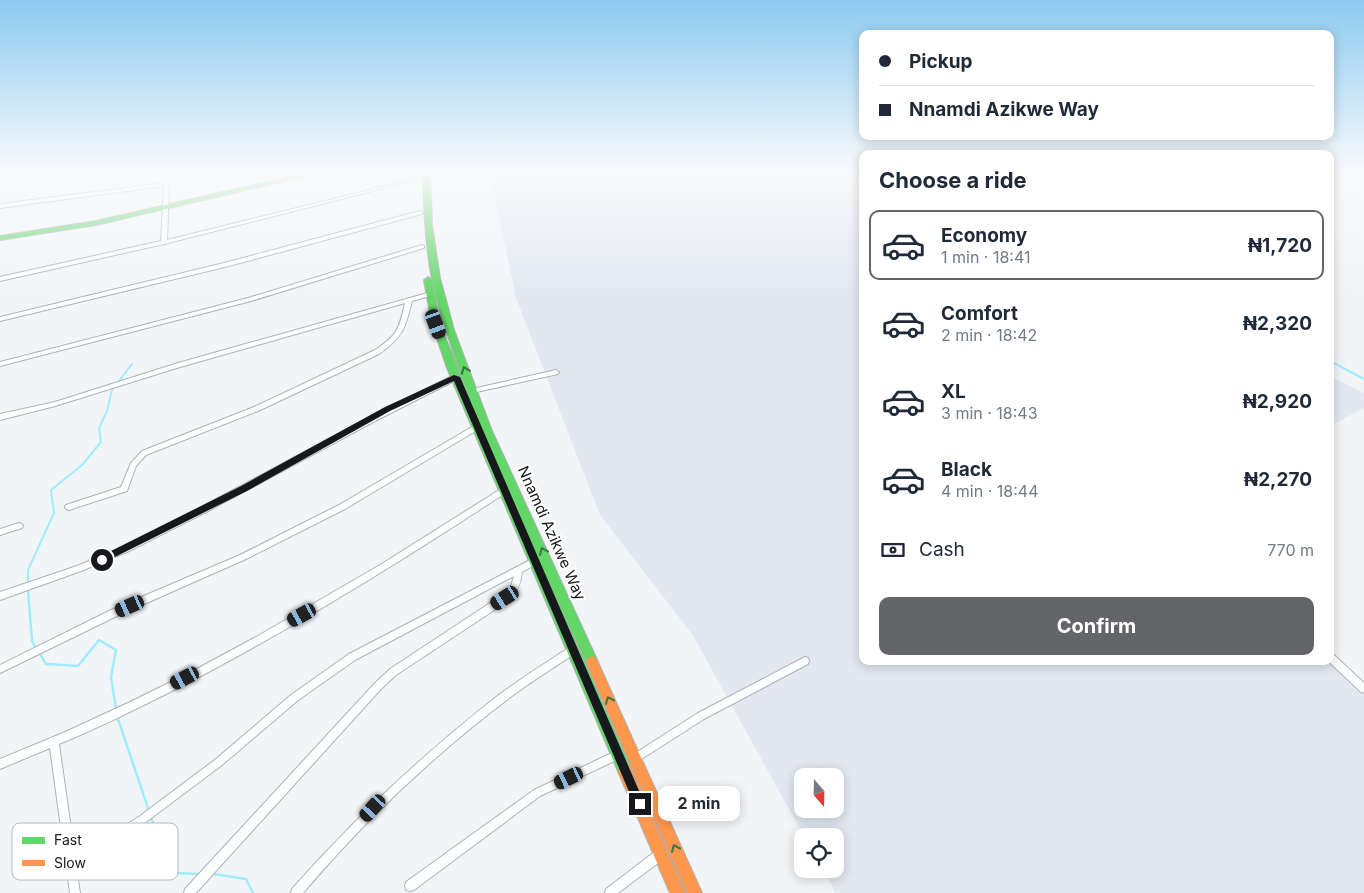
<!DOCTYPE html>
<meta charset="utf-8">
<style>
:root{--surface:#fff;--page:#f2f2f3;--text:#1f2937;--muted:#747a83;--line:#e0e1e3;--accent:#636568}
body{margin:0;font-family:Inter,sans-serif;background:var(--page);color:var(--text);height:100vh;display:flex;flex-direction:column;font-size:19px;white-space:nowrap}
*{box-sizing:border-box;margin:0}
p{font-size:16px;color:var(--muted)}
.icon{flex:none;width:28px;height:28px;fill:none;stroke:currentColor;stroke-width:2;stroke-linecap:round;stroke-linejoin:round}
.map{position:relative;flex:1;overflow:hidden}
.side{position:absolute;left:859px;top:150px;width:475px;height:515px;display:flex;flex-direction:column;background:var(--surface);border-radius:10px;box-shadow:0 2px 12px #0003}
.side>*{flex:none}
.guide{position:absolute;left:859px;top:30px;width:475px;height:110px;border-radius:10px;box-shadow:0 2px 12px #0003;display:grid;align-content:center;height:110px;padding:0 20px;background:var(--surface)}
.needle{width:32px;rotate:160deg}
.buttons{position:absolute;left:794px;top:768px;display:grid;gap:10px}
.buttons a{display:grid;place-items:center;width:50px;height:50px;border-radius:10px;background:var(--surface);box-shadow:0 2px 12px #0003;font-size:25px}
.end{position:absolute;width:22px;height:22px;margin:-11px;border:6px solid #16181b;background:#fff;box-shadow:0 0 0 2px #fff}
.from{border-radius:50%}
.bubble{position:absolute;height:35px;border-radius:10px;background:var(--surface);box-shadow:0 2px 12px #0003;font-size:16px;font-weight:700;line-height:35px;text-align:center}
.car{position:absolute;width:15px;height:30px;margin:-15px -8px;border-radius:6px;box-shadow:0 0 4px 1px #0007;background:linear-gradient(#222 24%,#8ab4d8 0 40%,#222 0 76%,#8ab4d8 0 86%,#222 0)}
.guide b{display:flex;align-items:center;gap:18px;height:48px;font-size:19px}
.guide b+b{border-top:1px solid var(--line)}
.guide i{width:12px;height:12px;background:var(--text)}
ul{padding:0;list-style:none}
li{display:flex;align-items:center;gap:15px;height:70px;margin:0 10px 8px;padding:0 10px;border:2px solid transparent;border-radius:10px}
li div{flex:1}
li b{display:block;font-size:19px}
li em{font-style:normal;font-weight:700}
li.active{border-color:var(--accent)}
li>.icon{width:45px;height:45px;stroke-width:1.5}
h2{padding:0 20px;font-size:22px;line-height:60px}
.pay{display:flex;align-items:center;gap:12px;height:55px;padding:0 20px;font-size:19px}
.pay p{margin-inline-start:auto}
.cta{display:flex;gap:10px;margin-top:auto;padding:10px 20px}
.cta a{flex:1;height:58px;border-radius:10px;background:var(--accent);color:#fff;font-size:20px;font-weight:700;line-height:58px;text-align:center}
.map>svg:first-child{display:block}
</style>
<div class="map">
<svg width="1364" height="893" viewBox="0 0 1364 893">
<rect width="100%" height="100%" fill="#f2f5f8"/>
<path fill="#e1e8f1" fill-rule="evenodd" d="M490,172H856L862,189V661H1330L1364,689V893H836L822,869H835V836H804L692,634L600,515L516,298ZM802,776H835V809H802Z
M1330,376L1364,393V408L1330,426Z"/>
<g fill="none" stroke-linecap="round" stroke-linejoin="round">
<path stroke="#a0ecfc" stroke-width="2" d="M1330,361L1364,379
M28,585V570L54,513L51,490L82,465L101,442L99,428L107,411L112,390L132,364"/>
<path stroke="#a0ecfc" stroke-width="2.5" d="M28,590L32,641L36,648
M39,652L46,664L78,666L99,640L116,650L111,677L116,709
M117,716L149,811
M151,818L176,873L200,874
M213,874L246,879L253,893"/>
<defs>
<path id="street" d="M8,172H21L0,176V174Z
M167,172H171L169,184L167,240L418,178L420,179L164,244L0,281V277L161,241L164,186L0,208V204L165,183Z
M827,172H848L815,176L813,175L815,174Z
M852,172H857L862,186V191L860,190Z
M420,211L422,212V214L225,267L0,321V317L224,263Z
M422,245L424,246V248L251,301L0,366V362L248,298Z
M431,292L433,293V295L412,301C405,329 403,337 379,354L258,411L146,455L136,466L127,491L69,510L66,509L65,507L66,505L121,487L131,463L142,451L254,407L375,350C398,335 399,329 405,303L180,367L55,406L0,420V414L55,402L178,363Z
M556,370L559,372L558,374L472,393L469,391L472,389Z
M454,375H458L459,377L458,379L375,421L210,510L127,552L81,571L0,600V592L77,566L121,548L205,505L370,417Z
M477,424L480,427L479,429L345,509L246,559L117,616L0,673V665L111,610L240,555L339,505Z
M504,487L507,488L508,490L507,492C397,564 286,633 168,693C132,711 96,729 59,744L75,857L140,816L216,759L291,695L349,654L532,559L535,558L538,559L539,561L538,563L522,572C521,584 517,592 508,601L396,675L381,689L196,893H184L185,889L375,683L390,669L502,595L511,586L514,576L355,660L297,701L222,765L146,822L76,867L80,893H70L50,748L0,769V759L63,733L128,703L193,671L256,637L380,565Z
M19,523L22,524L23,526L22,528L0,535V529Z
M573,646L576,647L577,650L576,653C556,666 535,679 516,693C438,751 366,819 303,893H291L292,889C353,820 419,758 491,701C509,687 528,674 547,662C555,657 564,650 573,646Z
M1330,653L1333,654L1364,683V693L1361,692L1328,661H1330Z
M805,657L808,658L809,661L808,664L704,719L640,760L637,762L634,760L632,757L634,754L698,713Z
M618,750L621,752L623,755L621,758L540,796L414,890L410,891L406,890L405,886L406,882L534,790Z
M661,849L665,850L666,854L665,858L618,893H605L606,889L657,850Z"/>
<path id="fast" d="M310,172H324L96,225L0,240V236L96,221Z
M423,172H430L432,225L440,278L454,330L492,431L598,662L596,666L592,668L588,666L544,569L632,771L630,776L625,778L620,776L447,368L432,324L424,280L428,277L432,280L440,324L473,406C458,364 441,322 432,279C425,244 424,208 423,172Z"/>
<path id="slow" d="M592,656L596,658L702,893H687L586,662L588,658Z
M625,764L630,766L685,893H670L618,771L620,766Z"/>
</defs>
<use href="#street" stroke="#afb1b4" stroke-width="2"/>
<use href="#fast" stroke="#afb1b4" stroke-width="2"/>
<use href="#slow" stroke="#afb1b4" stroke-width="2"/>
<use href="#street" fill="#fdfefe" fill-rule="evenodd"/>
<use href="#fast" fill="#63d668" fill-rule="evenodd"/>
<use href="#slow" fill="#ff974d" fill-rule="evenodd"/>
</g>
<defs><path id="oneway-chevron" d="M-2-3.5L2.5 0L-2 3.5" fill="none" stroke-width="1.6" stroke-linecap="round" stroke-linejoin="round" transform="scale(1.25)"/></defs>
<g stroke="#3c7742">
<use href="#oneway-chevron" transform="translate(465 370) rotate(-110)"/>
<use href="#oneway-chevron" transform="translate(543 551) rotate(-114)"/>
<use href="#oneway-chevron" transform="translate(609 700) rotate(-114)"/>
<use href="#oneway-chevron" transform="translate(675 848) rotate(-114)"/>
</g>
<linearGradient id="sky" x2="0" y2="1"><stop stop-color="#8bcaf0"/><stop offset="0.58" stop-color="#f9fafc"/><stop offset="1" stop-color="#f9fafc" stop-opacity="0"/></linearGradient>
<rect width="1364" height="297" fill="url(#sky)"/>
<path fill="#16181b" d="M454,375L460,377L643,800V808H636L454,381L390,411L247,491L105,562L102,564L98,560L99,557L241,486L385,407Z"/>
<g text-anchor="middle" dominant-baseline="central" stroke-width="4.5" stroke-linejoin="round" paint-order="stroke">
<g font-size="15" fill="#16181b" stroke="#fff">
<text transform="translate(552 533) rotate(66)">Nnamdi Azikwe Way</text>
</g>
</g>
<rect x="12" y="823" width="166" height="57" rx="8" fill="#fff" stroke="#b9babb" stroke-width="1"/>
<rect x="22" y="837" width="23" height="7" fill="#63d668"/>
<rect x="22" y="860" width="23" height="6" fill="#ff974d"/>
<g font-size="14" fill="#16181b">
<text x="54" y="845">Fast</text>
<text x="54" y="868">Slow</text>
</g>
</svg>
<div class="buttons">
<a><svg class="needle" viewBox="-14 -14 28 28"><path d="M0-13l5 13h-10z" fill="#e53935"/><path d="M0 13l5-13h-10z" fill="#747a83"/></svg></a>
<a><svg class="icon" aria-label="locate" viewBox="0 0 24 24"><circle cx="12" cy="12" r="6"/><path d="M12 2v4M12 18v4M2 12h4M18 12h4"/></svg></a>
</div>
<i class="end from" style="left:102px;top:560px"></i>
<i class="end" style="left:640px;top:804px"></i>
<div class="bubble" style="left:658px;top:786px;width:82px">2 min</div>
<i class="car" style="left:436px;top:324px;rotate:160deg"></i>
<i class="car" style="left:505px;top:598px;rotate:237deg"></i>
<i class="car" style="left:130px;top:606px;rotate:246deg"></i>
<i class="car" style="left:302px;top:615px;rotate:241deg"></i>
<i class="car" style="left:185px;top:678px;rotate:242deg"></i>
<i class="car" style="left:569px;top:778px;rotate:244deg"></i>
<i class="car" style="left:373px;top:808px;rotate:222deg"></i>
<div class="guide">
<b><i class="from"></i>Pickup</b>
<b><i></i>Nnamdi Azikwe Way</b>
</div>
<section class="side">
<h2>Choose a ride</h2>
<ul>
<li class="active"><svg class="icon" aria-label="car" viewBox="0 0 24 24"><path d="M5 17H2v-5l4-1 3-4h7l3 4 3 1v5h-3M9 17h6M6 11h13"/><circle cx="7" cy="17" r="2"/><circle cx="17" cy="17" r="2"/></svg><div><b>Economy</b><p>1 min · 18:41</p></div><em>₦1,720</em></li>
<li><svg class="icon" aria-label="car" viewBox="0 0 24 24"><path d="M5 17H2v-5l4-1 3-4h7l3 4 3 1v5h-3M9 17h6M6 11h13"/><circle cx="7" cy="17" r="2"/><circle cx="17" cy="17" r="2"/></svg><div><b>Comfort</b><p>2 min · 18:42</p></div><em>₦2,320</em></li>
<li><svg class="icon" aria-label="car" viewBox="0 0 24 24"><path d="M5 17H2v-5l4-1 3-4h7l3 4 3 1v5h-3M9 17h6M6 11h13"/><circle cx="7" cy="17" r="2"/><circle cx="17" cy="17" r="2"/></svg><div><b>XL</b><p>3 min · 18:43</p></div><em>₦2,920</em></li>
<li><svg class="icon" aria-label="car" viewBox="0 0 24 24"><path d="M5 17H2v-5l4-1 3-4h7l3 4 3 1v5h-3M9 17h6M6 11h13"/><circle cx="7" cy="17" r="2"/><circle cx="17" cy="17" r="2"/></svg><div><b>Black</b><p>4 min · 18:44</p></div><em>₦2,270</em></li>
</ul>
<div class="pay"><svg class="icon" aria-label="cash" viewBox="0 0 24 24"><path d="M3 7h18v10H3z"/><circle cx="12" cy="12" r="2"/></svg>Cash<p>770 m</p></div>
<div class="cta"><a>Confirm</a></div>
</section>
</div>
